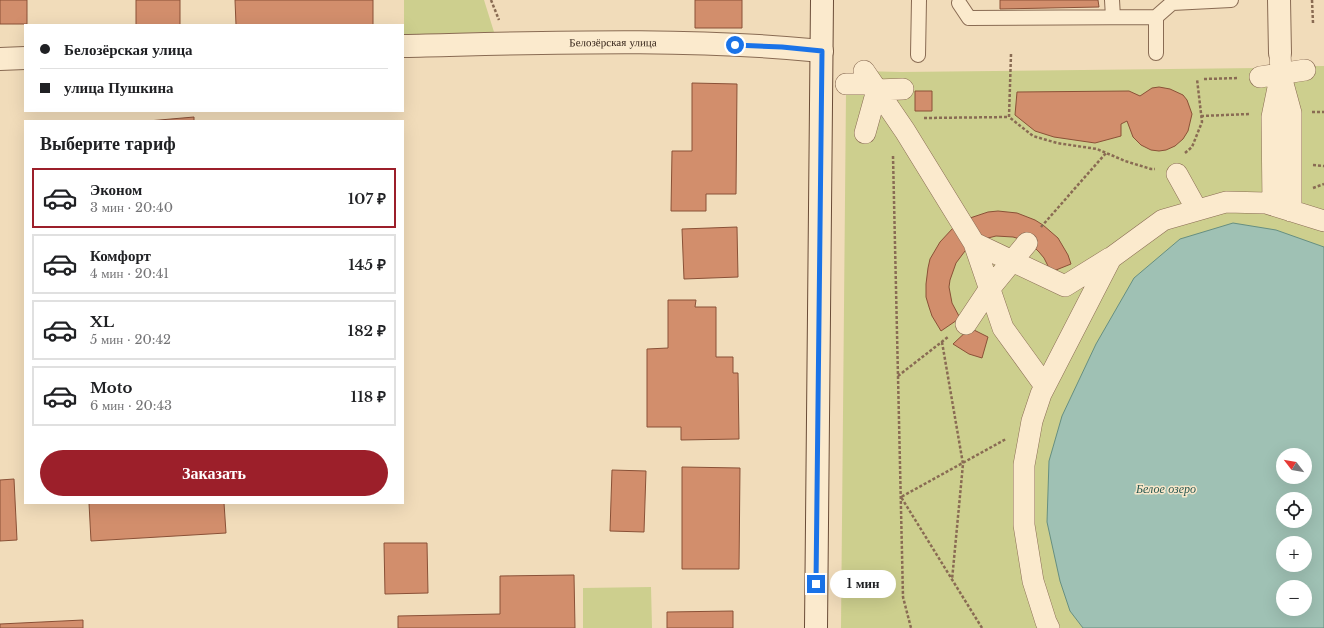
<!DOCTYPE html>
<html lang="ru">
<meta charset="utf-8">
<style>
:root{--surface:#fff;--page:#f6f6f6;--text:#202124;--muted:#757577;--line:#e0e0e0;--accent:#9c1f2a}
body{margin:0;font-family:"Libre Baskerville",serif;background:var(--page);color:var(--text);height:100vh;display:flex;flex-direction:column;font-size:15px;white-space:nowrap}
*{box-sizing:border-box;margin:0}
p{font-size:13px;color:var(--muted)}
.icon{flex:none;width:22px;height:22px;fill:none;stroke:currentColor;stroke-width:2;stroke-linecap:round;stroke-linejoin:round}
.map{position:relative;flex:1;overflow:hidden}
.panel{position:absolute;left:24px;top:120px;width:380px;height:384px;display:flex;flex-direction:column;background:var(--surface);border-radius:0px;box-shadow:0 4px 16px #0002}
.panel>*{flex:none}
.hud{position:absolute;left:24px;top:24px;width:380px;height:88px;border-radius:0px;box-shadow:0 4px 16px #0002;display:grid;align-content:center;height:88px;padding:0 16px;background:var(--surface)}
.needle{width:26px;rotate:301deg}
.fabs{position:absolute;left:1276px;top:448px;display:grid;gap:8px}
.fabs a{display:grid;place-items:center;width:36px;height:36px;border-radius:50%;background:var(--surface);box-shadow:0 4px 16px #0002;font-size:20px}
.end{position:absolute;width:18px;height:18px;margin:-9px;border:5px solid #1a73e8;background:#fff;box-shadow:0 0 0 2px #fff}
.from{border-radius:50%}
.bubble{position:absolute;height:28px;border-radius:14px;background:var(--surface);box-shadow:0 4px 16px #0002;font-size:13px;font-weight:600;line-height:28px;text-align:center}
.hud b{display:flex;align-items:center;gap:14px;height:38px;font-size:15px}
.hud b+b{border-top:1px solid var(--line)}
.hud i{width:10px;height:10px;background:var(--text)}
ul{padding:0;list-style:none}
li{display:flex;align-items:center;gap:12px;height:60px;margin:0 8px 6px;padding:0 8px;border:2px solid var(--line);border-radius:0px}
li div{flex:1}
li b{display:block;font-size:15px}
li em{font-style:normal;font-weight:600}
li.selected{border-color:var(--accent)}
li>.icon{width:36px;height:36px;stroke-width:1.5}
h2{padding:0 16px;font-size:18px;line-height:48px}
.button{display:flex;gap:8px;margin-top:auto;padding:8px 16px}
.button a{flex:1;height:46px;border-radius:24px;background:var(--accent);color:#fff;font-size:16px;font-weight:600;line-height:46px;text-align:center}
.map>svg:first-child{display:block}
</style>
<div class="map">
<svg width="1324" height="628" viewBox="0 0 1324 628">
<rect width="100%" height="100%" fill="#f1dcba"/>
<path fill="#cdcf8e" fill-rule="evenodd" d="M404,0H484L494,32L404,35Z
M1305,66H1324V628H841L846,92L859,71L901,72L1259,68ZM1283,455H1305V477H1283ZM1283,499H1305V521H1283ZM1283,543H1305V565H1283ZM1283,587H1305V609H1283Z
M651,587L652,628H583V588Z"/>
<path fill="#9fc1b4" stroke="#668f81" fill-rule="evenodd" d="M1233,223L1276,230L1324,247V628H1083L1070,611L1060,581L1047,522L1049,461L1062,416L1096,344L1134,278L1180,239ZM1283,455H1305V477H1283ZM1283,499H1305V521H1283ZM1283,543H1305V565H1283ZM1283,587H1305V609H1283Z"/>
<path fill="#d28e6c" stroke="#8a5137" d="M0,0H27V24H0Z
M136,0H180V25H136Z
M235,0H373V25H236Z
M695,0H742V28H695Z
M1000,0H1098L1099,7L1000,9Z
M692,83L737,84L736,194H706V211H671L672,151H692Z
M1159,87L1170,89L1183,95L1187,100L1192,114L1188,131L1183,139L1175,146L1166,150L1159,151L1151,150L1141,145L1133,137L1127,121L1121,124V136L1095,143L1054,137L1035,131L1015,115L1017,92L1129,91L1140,96L1152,88Z
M915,91H932V111H915Z
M194,117V121H148Z
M998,211L1017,213L1035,220L1043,225L1058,238L1068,255L1071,264L1051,272L1044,258L1039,252L1034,247L1020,239L1013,237L996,236L980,240L970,218L988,212Z
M737,227L738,277L684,279L682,229Z
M953,228L968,247L956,263L950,280L949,287L952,303L960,318L941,331L932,316L929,307L926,297V284L928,268L930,259L940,242Z
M668,300H696L695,307H716V357H733V373H738L739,439L681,440V427H647V349L668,348Z
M970,328L988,337L982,358L969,354L953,344Z
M682,467L740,468L739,569H682Z
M612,470L646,471L644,532L610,531Z
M14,479L17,540L0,541V480Z
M89,503H224L226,533L91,541Z
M384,543H427L428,593L385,594Z
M574,575L575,628H398V616L500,614V576Z
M733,611V628H667V612Z
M83,620V628H0V624Z"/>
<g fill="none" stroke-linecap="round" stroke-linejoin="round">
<defs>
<path id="service" d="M1112,0L1113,17
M959,3L969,18L1156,17
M1156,53V17L1172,3L1231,0
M918,55L919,0"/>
<path id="pedestrian" d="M864,71L905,131L974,243L1003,328L1045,386
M1260,77L1305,70
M1282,80L1291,113V211
M846,84H864
M865,133L877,90L903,89
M1177,174L1197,210
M1273,205L1272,117L1281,73L1280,53
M974,243L1065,286L1110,258
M966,324L990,288L1027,243
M1049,628L1046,622L1033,581L1024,525V465L1032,421L1041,394L1111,258L1163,220L1226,202L1266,203L1324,221"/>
<g id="minor">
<path d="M1279,0L1280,53"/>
<path id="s1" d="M403,46C543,43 683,37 822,51"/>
<path d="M0,59L25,58"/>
</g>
<path id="secondary" d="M816,628L822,0"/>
</defs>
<use href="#service" stroke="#896b53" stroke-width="16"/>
<use href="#pedestrian" stroke="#896b53" stroke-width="22"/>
<use href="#minor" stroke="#896b53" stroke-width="24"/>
<use href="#secondary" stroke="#6a4c37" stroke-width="24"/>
<path stroke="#896b53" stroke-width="2.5" stroke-dasharray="3 2" stroke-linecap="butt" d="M491,0L499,20
M1312,0L1313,23
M1011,54L1009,117L1033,136L1057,143L1097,149L1125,161L1151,169H1155
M1204,79L1239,78
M1312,112H1324
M1201,116L1250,114
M924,118L1009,117
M1185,153L1192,147L1202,122L1197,79
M893,156L903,597L911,628
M1313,165L1324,166
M1313,188L1324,184
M1041,227L1106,153
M942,342L963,464L952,580
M898,376L948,337
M982,628L901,497L1006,439"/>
<use href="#service" stroke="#fbeacd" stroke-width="14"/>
<use href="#pedestrian" stroke="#fbeacd" stroke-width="21"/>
<use href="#minor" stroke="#fbeacd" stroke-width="22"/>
<use href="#secondary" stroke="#fbeacd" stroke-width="22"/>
</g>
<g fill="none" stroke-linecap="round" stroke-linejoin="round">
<path stroke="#1a73e8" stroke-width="5" d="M735,45L782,47L822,51L816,584"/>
</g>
<g text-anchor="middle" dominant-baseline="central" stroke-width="3" stroke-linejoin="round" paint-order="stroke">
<g font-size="11" fill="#36251a" stroke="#f8e7ca">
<text stroke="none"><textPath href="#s1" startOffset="210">Белозёрская улица</textPath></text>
</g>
<g font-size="12" font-style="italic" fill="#275750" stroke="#f8e7ca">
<text x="1166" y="488">Белое озеро</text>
</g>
</g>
</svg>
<div class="fabs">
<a><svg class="needle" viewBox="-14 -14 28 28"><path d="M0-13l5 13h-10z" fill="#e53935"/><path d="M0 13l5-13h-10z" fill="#757577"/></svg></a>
<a><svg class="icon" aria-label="locate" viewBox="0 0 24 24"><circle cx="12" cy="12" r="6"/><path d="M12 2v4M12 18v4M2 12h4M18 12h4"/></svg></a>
<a>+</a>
<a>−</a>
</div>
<i class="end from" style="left:735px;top:45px"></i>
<i class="end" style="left:816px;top:584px"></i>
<div class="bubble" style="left:830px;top:570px;width:66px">1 мин</div>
<div class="hud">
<b><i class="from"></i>Белозёрская улица</b>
<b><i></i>улица Пушкина</b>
</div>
<section class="panel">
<h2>Выберите тариф</h2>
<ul>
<li class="selected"><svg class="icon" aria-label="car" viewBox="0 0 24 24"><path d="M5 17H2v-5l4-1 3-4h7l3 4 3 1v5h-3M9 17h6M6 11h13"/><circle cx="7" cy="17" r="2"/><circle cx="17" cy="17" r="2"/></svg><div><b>Эконом</b><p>3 мин · 20:40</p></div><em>107 ₽</em></li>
<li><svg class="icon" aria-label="car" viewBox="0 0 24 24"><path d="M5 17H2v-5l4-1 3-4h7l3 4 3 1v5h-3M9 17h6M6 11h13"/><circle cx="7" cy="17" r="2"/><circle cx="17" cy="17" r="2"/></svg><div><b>Комфорт</b><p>4 мин · 20:41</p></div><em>145 ₽</em></li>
<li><svg class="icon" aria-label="car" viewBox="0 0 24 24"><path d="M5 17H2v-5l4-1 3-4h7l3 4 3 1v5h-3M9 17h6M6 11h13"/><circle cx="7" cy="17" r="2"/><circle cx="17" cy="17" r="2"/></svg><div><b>XL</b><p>5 мин · 20:42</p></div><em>182 ₽</em></li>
<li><svg class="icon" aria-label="car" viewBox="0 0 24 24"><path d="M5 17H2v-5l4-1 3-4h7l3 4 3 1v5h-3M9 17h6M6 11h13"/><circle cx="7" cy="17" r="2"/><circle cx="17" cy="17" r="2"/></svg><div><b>Moto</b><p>6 мин · 20:43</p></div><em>118 ₽</em></li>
</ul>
<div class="button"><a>Заказать</a></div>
</section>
</div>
